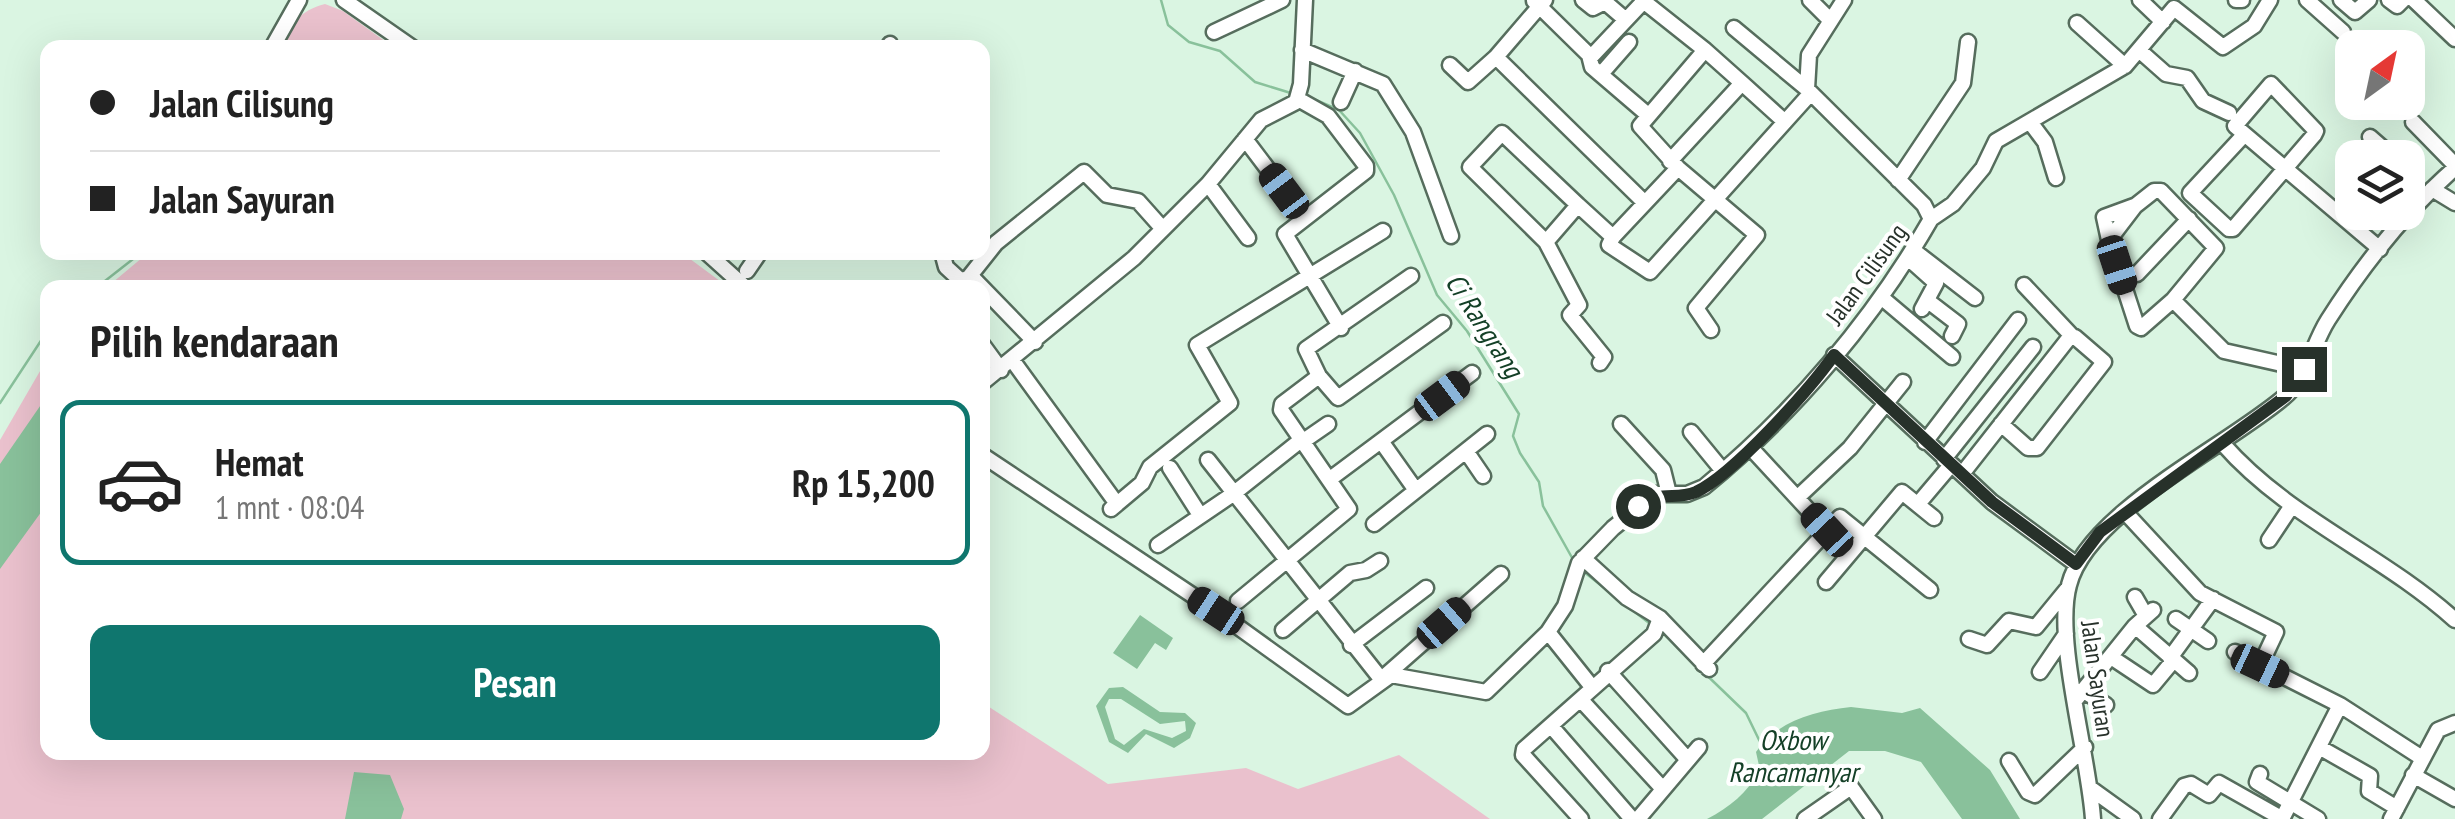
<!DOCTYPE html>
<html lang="id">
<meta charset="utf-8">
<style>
:root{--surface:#fff;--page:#f2f2f2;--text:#222;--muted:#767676;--line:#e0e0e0;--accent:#0f766e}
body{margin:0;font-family:"PT Sans Narrow",sans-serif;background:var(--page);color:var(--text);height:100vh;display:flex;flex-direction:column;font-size:38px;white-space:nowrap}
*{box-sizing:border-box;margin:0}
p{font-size:32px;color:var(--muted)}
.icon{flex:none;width:55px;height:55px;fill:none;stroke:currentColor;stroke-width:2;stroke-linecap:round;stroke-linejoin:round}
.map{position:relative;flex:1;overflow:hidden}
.panel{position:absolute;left:40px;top:280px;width:950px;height:480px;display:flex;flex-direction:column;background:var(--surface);border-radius:20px;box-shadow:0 10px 40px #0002}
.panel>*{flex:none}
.banner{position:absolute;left:40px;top:40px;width:950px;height:220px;border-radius:20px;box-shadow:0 10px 40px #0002;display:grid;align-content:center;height:220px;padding:0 50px;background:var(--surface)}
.needle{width:65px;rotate:33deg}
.tools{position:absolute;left:2335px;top:30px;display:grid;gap:20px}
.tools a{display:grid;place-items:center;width:90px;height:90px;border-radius:20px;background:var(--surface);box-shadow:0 10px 40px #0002;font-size:50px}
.end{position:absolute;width:45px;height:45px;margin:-22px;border:12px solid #27312a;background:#fff;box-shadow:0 0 0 5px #fff}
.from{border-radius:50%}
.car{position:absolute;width:30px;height:60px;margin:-30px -15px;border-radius:12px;box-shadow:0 0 8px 2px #0007;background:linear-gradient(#222 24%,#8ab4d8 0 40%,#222 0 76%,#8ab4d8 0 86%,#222 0)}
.banner b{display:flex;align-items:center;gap:35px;height:95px;font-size:38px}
.banner b+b{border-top:2px solid var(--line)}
.banner i{width:25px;height:25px;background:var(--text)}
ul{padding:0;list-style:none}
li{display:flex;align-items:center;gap:30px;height:165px;margin:0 20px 15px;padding:0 30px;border:5px solid transparent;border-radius:20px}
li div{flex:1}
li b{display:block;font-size:38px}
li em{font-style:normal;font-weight:800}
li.selected{border-color:var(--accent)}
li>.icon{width:90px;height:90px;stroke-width:1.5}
h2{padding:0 50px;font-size:45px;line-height:120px}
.primary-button{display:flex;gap:20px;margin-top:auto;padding:20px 50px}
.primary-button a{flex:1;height:115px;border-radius:20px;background:var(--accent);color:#fff;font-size:40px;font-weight:800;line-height:115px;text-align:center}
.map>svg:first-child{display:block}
</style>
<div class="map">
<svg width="2455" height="819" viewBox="0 0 2455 819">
<rect width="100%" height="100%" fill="#daf5e2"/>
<path fill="#eac1cd" d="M325,4L343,11L393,47L277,48C289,26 300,10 325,4Z
M149,252L682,253L728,287L106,288Z
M47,359L48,752H982L983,703L1108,784L1246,768L1298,789L1399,755L1490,819H0V440Z"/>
<path fill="#89c19b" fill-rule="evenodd" d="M47,396V504L0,569V464Z
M1140,615L1173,638L1166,650L1155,643L1137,669L1113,653Z
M1123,687L1160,712L1185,713L1196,723L1190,738L1174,748L1146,734L1128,753L1109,742L1096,706L1109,688ZM1109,699H1121L1160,724L1185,721L1186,731L1172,738L1144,729L1124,745L1115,739L1105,707Z
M1851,707L1902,713L1920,708L1990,770L2020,819H1962L1921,762L1885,751H1849L1762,819H1707C1730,807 1747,793 1760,770L1756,752C1777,721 1814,711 1851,707Z
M354,772L390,775L404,809L401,819H345Z"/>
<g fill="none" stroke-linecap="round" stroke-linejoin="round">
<path stroke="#89c19b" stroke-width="2.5" d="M1161,0L1168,25L1189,42L1220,51L1255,82L1294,94
M1302,94L1339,110L1360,133L1394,195L1437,295L1467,331L1519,414L1513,436L1520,453L1539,482L1543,506L1575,563
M96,288L142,252
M0,403L48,330
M1584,572L1621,601
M1627,606L1653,626
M1663,633L1746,713L1762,746"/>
<defs>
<path id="minor" d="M344,0L413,48
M1545,0L1496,57L1645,203
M1583,0L1593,8L1605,2L1626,20
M1642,0L1705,50
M1810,0L1829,19
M2140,0L2163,22
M2236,0H2242
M2307,0L2343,32
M2341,0L2355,12L2369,0
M2389,0L2397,6L2403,0
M2414,0L2455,39
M1534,1L1589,55L1592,67L1648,115
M2077,23L2125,66
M1734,28L1807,89
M1214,32L1282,0
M890,44L891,48
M272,48L299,0
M1302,50L1383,84L1413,132L1451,236
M2140,51L2166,74L2187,78L2203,101L2229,113
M1591,57L1643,2
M1450,65L1468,82L1496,57
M1601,74L1629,42
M1742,83L1784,121
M1298,99L1328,116L1366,166V171L1285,234L1341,328
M1341,102L1355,71
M2030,122L2045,142L2056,178
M2413,122L2455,165
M2243,136L2190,193L2229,229H2233L2314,135L2316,131L2271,84L2235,126L2380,249
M2370,137L2394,158
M1245,139L1304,217
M1678,168L1757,235L1696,308L1711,330
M1898,180L1963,83L1968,42
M1208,184L1248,238
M2432,189L2455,203
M2154,191H2161L2216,248L2173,300L2141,328L2137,326L2109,240L2135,206Z
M1578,205L1502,133L1470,167L1546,242L1578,205L1613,237L1678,168L1640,126L1705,50L1742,83L1670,161
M1931,219L1953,204L1983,168L1996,141L2125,66L2174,8L2223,47L2254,26L2270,0
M1613,237L1609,245L1650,272L1810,94
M2109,240L2104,217L2134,206
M1546,242L1579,305L1570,315L1604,357L1600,363
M1913,250L1975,298
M706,252L746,288
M942,252L946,267L959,279L975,280L1035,342
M1908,258L1936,283L1922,309
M747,271L760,252
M2137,274L2189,219
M969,277L996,243L1084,172L1107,195L1138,201L1163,229
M2024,285L2072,336
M1881,297L1952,357
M2173,300L2224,351L2304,369
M1928,301L1958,324L1952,336
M982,344L1001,370
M1834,355L1992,502L2076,564
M1013,361L1117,504L1111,509
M1319,376L1338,398L1443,323
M982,383L1134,258L1208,184L1261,120L1296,102L1301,84L1305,0
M1621,424L1663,470L1669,494
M1691,432L1723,471
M1381,441L1415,489
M1302,442L1328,424
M1925,442L2018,320
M2223,444C2289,519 2382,554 2455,620
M1750,447L1847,552
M1466,451L1483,476
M982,455L1216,611L1348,706L1391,675L1486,692L1548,632L1565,606L1579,563L1613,528L1655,494H1687L1704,487C1794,413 1873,320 1931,219L1924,205L1807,89L1809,55L1844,0
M1944,459L2033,347
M1208,460L1381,679
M1170,468L1200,515
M1962,474L2069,338L2075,337L2104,362L2037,448H2028L2001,424
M1330,479L1472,373
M1797,498L1850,448L1903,382
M1117,504L1142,483L1150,467L1230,403L1197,345L1383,231
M1918,504L1951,465
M2125,512L2200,593L2276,632L2260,666
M1374,524L1487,434
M2269,540L2291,507
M1158,545L1233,494L1301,440
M1583,558L1627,598L1660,618L1709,669
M1826,582L1902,492L1934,518
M2135,597L2146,616
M1238,601L1349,509L1281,410L1282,404L1319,376L1306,349L1411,276
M2176,619L2208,641
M2135,626L2153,610
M1283,630L1350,573L1366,570L1380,561
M1548,632L1592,687
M1969,639L1987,645L2009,621L2036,627L2068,588
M1351,645L1426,588
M2235,652L2340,705L2422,758
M2111,657L2153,685L2173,661
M2170,658L2213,599
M1703,664L1840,517L1930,590
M1608,671L1688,760
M2040,672L2066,634
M1385,676L1501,574
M2084,691L2106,705
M2077,698L2135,626L2189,673
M1581,700L1663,789
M1551,726L1632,819
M2319,747L2370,776L2369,791L2397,808
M2009,761L2028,792L2035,795L2085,747
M2260,774L2257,782L2318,819
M2413,775L2455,799
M2090,788L2133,819
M1581,819L1523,755L1524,749L1654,634L1660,618
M1638,819L1699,747
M1805,819L1851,787L1874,819
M2093,819C2089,756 2054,639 2069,585C2087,513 2225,447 2283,398C2307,379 2312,345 2328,320C2363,265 2406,211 2455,168
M2160,819L2184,786L2191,784L2209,795L2219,783L2283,819
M2282,819L2340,705
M2391,819L2438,730L2455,723"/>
</defs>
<use href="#minor" stroke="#566d5d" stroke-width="19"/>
<use href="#minor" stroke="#fff" stroke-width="14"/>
</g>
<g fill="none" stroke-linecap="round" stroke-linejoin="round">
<path stroke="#27312a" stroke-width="12" d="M1638,506C1662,489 1674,501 1696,492C1734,474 1809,390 1834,355L1992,502L2076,564L2100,532L2286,396L2304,369"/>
</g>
<g text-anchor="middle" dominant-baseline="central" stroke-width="8" stroke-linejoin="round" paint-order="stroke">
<g font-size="25" fill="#27312a" stroke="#fff">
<text transform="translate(1866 274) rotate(-54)">Jalan Cilisung</text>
<text transform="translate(2098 679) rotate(82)">Jalan Sayuran</text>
</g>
<g font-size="28" font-style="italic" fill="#144027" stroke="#fff">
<text transform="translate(1485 325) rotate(57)">Ci Rangrang</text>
<text x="1793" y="739">Oxbow<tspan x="1793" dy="32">Rancamanyar</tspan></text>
</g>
</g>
</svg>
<div class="tools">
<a><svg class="needle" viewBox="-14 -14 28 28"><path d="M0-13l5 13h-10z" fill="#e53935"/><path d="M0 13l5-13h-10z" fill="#767676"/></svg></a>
<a><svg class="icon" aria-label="layers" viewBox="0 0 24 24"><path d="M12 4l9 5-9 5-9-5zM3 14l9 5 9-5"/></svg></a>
</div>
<i class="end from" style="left:1638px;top:506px"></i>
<i class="end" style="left:2304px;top:369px"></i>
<i class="car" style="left:1284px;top:191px;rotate:323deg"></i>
<i class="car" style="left:2117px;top:265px;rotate:162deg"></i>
<i class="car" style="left:1442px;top:396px;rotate:53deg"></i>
<i class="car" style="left:1827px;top:530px;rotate:317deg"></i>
<i class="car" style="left:1216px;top:611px;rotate:303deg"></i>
<i class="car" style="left:1444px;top:623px;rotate:49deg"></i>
<i class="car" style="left:2260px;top:666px;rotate:115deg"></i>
<div class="banner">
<b><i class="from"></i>Jalan Cilisung</b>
<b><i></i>Jalan Sayuran</b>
</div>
<section class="panel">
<h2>Pilih kendaraan</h2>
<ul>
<li class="selected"><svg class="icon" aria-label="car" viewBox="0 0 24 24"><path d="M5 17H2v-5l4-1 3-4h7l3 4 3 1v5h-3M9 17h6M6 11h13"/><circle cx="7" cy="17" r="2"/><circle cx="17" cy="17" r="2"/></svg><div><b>Hemat</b><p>1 mnt · 08:04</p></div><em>Rp 15,200</em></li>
</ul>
<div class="primary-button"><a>Pesan</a></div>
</section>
</div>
